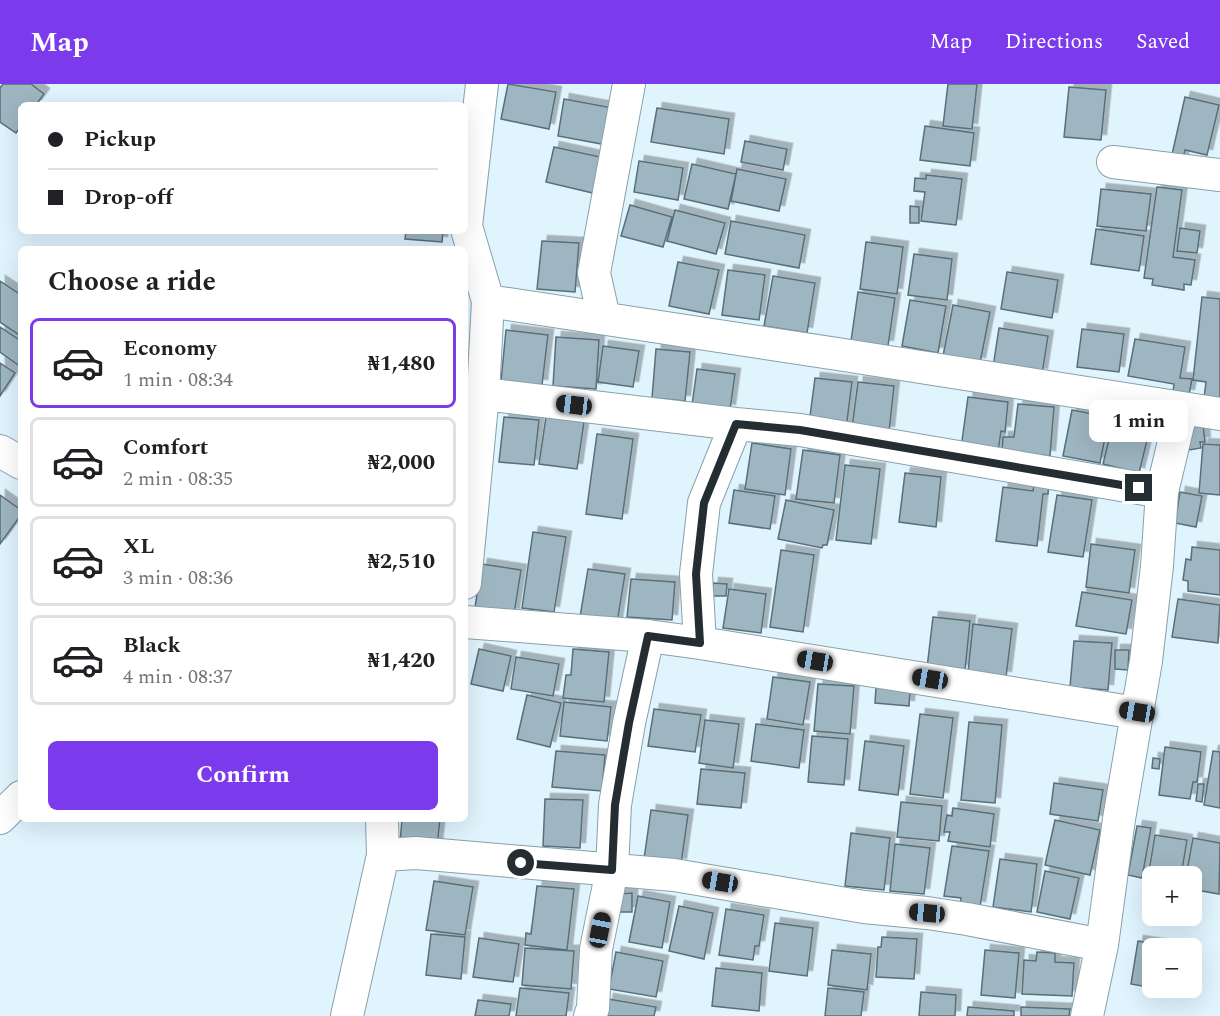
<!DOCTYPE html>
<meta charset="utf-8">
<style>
:root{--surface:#fff;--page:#f6f6f6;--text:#202124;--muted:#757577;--line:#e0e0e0;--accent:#7c3aed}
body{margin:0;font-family:Spectral,serif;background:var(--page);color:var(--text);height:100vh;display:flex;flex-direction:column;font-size:22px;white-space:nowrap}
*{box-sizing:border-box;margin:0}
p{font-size:20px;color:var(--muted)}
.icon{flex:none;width:33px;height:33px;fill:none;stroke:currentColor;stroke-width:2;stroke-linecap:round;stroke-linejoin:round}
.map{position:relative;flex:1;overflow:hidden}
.drawer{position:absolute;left:18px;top:162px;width:450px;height:576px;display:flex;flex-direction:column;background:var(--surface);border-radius:9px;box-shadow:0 6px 24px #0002}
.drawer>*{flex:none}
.banner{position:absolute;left:18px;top:18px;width:450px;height:132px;border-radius:9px;box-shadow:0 6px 24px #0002;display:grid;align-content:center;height:132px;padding:0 30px;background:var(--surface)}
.buttons{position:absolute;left:1142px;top:782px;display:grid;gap:12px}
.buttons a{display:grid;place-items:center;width:60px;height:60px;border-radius:9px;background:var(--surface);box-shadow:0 6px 24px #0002;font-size:30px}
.end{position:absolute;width:27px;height:27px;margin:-14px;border:8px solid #242d32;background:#fff;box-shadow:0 0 0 3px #fff}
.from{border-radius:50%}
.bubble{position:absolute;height:42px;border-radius:9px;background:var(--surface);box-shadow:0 6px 24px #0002;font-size:20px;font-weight:700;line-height:42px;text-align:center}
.car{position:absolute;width:18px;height:36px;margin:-18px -9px;border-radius:8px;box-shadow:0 0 4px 2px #0007;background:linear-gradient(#222 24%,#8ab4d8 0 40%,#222 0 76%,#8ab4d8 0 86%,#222 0)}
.banner b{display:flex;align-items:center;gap:21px;height:57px;font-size:22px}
.banner b+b{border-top:2px solid var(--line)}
.banner i{width:15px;height:15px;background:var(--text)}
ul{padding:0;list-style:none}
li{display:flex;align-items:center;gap:18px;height:90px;margin:0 12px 9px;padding:0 18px;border:3px solid var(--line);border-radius:9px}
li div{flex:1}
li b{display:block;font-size:22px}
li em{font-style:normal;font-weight:700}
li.on{border-color:var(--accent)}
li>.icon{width:54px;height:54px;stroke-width:1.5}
h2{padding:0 30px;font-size:27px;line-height:72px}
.button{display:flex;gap:12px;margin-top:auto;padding:12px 30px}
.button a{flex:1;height:69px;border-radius:9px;background:var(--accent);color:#fff;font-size:24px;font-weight:700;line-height:69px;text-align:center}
header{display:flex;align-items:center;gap:36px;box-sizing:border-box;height:84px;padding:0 30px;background:var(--accent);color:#fff}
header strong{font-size:28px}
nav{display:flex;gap:33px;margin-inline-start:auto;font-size:21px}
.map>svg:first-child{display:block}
</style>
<header>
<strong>Map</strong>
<nav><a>Map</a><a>Directions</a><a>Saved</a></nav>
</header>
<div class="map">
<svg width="1220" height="932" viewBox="0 0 1220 932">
<defs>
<filter id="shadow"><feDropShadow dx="5.5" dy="-5.5" stdDeviation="0" flood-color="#0004"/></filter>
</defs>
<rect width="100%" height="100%" fill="#e0f4fd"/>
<path fill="#9eb6c1" stroke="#586f79" stroke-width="1.5" filter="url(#shadow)" d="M3,0H31L44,10L36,21H21V42L16,49L0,38V4Z
M508,0L556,8L549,45L501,35Z
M948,0H977L972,45L943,42Z
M1069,3L1106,6L1101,56L1064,53Z
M1185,13L1219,21L1207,71L1185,66L1182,78L1171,75Z
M564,15L613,24L607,61L558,52Z
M657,24L729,35L724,70L651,58Z
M925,42L974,49L970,82L920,76Z
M745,57L787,65L783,86L741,78Z
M554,63L605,74L597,110L546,98Z
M639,77L683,84L678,116L634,108Z
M692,80L736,90L728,125L684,115Z
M737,85L786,95L779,127L731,117Z
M926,91L962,95L956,141L921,137L925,108L914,107L915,94L926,95Z
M1157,103L1182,106L1173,173L1195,176L1191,201L1184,200V206L1152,201L1153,195L1144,194Z
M1101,105L1151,110L1146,147L1097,142Z
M630,121L672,133L663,163L621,152Z
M910,122L919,123V139H910Z
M675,126L725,139L716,170L667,157Z
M731,137L805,151L799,184L725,170Z
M1180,144L1200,147L1197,169L1177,167Z
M1096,145L1144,152L1139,187L1091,180Z
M406,147H443L442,158L405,155Z
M542,157L579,159L575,208L537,205Z
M866,158L903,163L897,210L860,205Z
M914,170L952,175L947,216L908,211Z
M678,178L719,186L709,230L669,222Z
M728,186L765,191L759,236L722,231Z
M1007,188L1058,196L1052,234L1001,225Z
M773,192L815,199L807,249L764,242Z
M0,197L21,211V252L0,238Z
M858,208L895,214L888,262L851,257Z
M1202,213L1220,215V316L1204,314L1206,298L1193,296Z
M910,216L946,222L938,269L902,262Z
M953,221L990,228L980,279L943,272Z
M0,243L21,257V283L0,268Z
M999,244L1048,252L1042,290L993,283Z
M1082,245L1124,250L1119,288L1077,283Z
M506,246L548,251L542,301L501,297Z
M556,253L599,256L596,305L553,302Z
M1135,255L1185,263L1180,294L1192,295L1189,311L1173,308L1174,300L1128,292Z
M603,262L639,267L633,303L598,298Z
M656,265L690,268L685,317L652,314Z
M0,279L15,289L0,312Z
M697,285L735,290L730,326L692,321Z
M815,294L852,298L846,345L809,340Z
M858,298L894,302L889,348L852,344Z
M968,313L1008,318L1005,348L1001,347L998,368L961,364Z
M1018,320L1054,323L1050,372L1002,367L1003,353H1014Z
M1072,326L1109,333L1100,379L1063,372Z
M504,333L539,336L534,381L499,378Z
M546,333L584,338L577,385L539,380Z
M1114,335L1150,344L1139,389L1103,380Z
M1203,341L1205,358H1200L1201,364L1189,366L1186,344Z
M597,350L633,355L622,435L586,430Z
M752,359L791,365L785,411L745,405Z
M1203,360L1220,361V411L1199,409Z
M803,366L840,371L834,419L796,415Z
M845,381L880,385L871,460L836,456Z
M905,389L941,393L936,443L899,438Z
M1035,393L1049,395L1048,410H1043L1037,462L996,457L1003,403L1033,407Z
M734,406L775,412L770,445L729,439Z
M1180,408L1202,412L1196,443L1175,439Z
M0,411L21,426V431L0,460Z
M1057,411L1092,416L1083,473L1048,468Z
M786,416L834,426L827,461H823L822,464L778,455Z
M533,448L566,453L554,528L522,524Z
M1091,460L1135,466L1129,509L1086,503Z
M1192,463L1220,466V511L1188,507V497L1183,496L1186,475L1191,476Z
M781,466L814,471L803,548L770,543Z
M482,480L521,486L514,530L475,523Z
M588,485L625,490L617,539L580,533Z
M631,495L675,498L672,536L627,533Z
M713,499L727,500L726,512H712Z
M729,505L766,510L761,549L723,544Z
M1082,508L1132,516L1126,550L1076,542Z
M1178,515L1220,521L1218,559L1172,553Z
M933,533L970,537L965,586L927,584Z
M973,540L1012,545L1006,593L968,588Z
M1074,557L1112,559L1108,606L1070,603Z
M479,565L511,572L503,607L471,600Z
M573,565L609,568L604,618L563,614L566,591H571Z
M1115,566H1129L1128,586L1115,585Z
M516,573L559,580L553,612L511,605Z
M773,593L810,598L803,641L767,635Z
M818,600L854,602L850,650L814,647Z
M876,603L910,607L909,622L875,619Z
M527,611L561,619L550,663L517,655Z
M564,618L611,623L607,657L560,652Z
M654,625L701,631L695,668L648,662Z
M920,630L953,634L943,714L910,710Z
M705,636L739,640L733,684L699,679Z
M969,638L1002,641L995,719L961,716Z
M756,640L804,646L799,684L751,677Z
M812,652L848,655L844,701L808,698Z
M865,657L904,662L898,711L859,706Z
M1165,663L1201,668L1197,698H1193L1190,715L1159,711Z
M556,667L605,671L602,707L552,703Z
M1213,667L1220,668V724L1204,721Z
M1153,674L1160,675L1159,685L1152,684Z
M701,685L745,689L741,724L697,720Z
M1054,699L1103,706L1098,737L1050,730Z
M1198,700H1204L1202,718L1196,717Z
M545,715L583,716L580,764L543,762Z
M901,718L942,722L939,757L897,753Z
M953,724L994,730L990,763L948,757L950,748H944L947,731L952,732Z
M651,726L688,731L681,780L644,775Z
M402,735H440L437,762L400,759Z
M1055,736L1100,746L1090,791L1045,781Z
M1137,742L1151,744L1142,794L1128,791Z
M851,749L890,754L884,806L845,802Z
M1155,751L1187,756L1181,792L1148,793Z
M1193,754L1220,759L1219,810L1191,805V792H1186Z
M895,760L930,764L924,810L890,807Z
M952,762L989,767L980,823L960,820L961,814L944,812Z
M1000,775L1037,780L1031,828L993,823Z
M1045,787L1079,794L1070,835L1037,828Z
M434,797L473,803L465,851L426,846Z
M537,802L574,805L567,866L525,861L526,849L531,850Z
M632,809V828H620L619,810Z
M638,812L670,818L662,864L629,858Z
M679,822L713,829L704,875L669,867Z
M726,825L764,831L759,862H755L753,876L719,871Z
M775,839L813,844L807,892L769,887Z
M431,850L465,853L461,895L426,891Z
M882,853L917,855L914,895L876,893L878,863H881Z
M479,854L519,860L513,898L473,893Z
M1138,857L1177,863L1152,864V903H1170L1169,907L1131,900Z
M525,864L574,867L571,905L522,901Z
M832,866L871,870L867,906L828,901Z
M985,866L1019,869L1015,914L981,911Z
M616,868L663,877L656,913L609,905Z
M1037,868L1055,869V878L1074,879L1072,912L1022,910L1024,876L1036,877Z
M716,884L762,889L759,927L712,922Z
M520,904L569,909L566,932H516Z
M828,904L864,908L861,932H825Z
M921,908L956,911L955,932H919Z
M608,915L656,923L654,932H605Z
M478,916L511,920L509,932H475Z
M968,923L1014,927V932H967Z
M1021,923L1070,925L1069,932H1021Z"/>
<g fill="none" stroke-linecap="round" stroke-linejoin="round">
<defs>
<path id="minor" d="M1113,78L1220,91
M488,217L844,271L1220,330
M604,234L594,189L629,0
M483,310L736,340L800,346L1162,408
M0,367L21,379
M465,499L483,310L488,217L466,142L482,0
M465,538L648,552L700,559L1137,629
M700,559L696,490L704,419L736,340
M0,734L21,713
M383,771L416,769L674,791L864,823L927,829L967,835L1102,861
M347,932L383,771L382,735
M590,932L593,924L596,865L612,786L615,721L629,639L648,552
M1087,932L1102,861L1119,735L1146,577L1157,482L1162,408L1182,324"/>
</defs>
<use href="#minor" stroke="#88a0aa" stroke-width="34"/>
<use href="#minor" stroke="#fff" stroke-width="32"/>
</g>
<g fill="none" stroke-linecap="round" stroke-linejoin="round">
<path stroke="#242d32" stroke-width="8" d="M521,779L612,786L615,721L629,639L648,552L700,559L696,490L704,419L736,340L800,346L1139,404"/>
</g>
</svg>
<div class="buttons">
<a>+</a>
<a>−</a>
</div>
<i class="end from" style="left:521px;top:779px"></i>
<i class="end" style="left:1139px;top:404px"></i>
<div class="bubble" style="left:1089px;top:316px;width:99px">1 min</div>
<i class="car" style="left:574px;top:321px;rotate:277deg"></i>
<i class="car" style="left:815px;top:577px;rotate:279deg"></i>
<i class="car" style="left:930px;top:595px;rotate:279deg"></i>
<i class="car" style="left:1137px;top:628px;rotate:279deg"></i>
<i class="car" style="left:720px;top:798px;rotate:279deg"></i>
<i class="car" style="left:927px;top:829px;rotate:275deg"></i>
<i class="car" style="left:600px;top:846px;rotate:11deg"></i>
<div class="banner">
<b><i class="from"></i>Pickup</b>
<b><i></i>Drop-off</b>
</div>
<section class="drawer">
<h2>Choose a ride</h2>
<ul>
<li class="on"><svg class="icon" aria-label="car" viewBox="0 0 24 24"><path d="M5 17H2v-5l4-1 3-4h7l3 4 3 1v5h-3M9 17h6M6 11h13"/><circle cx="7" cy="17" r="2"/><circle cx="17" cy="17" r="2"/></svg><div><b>Economy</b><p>1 min · 08:34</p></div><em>₦1,480</em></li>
<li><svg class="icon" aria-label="car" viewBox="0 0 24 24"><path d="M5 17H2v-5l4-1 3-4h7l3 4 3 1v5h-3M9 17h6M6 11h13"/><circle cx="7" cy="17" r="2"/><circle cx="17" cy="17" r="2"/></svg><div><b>Comfort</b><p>2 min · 08:35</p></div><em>₦2,000</em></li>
<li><svg class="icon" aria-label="car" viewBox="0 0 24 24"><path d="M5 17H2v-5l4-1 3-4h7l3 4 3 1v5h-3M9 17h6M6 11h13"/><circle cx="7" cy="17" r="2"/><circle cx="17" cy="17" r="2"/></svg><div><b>XL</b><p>3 min · 08:36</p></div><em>₦2,510</em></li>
<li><svg class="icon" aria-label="car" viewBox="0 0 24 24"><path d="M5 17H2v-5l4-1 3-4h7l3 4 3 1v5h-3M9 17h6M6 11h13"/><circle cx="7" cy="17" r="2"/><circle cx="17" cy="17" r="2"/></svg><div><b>Black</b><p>4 min · 08:37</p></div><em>₦1,420</em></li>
</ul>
<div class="button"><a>Confirm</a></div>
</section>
</div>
